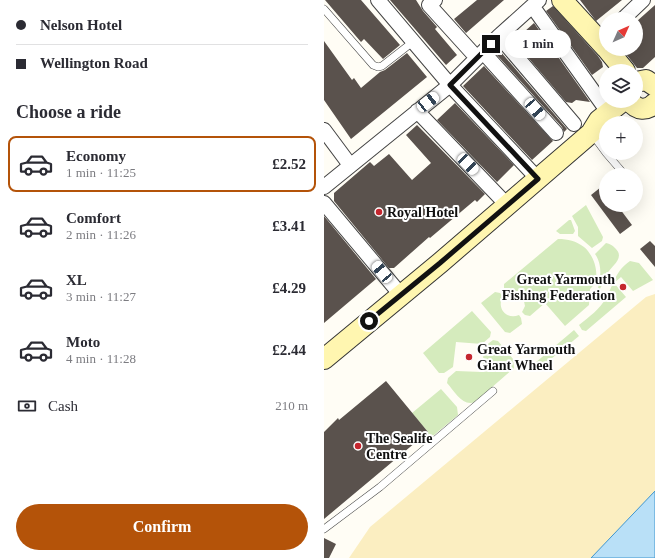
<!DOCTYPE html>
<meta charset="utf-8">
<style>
:root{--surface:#fff;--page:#f2f2f3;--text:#2b2b33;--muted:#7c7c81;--line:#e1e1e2;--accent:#b45309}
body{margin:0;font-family:"Times New Roman",serif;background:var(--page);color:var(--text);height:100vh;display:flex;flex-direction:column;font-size:15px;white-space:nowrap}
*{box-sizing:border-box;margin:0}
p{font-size:13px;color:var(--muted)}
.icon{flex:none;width:22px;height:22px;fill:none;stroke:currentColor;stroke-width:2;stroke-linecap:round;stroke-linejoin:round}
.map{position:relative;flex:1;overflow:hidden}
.details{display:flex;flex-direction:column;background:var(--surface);width:324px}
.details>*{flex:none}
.guide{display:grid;align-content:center;height:88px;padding:0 16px;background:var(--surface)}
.needle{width:26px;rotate:45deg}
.tools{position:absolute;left:275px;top:12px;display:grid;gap:8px}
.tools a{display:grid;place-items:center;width:44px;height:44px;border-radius:50%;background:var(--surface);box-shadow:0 4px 16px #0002;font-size:20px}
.end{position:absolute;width:18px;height:18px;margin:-9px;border:5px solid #111;background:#fff;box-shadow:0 0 0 2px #fff}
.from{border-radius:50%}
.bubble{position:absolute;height:28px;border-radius:14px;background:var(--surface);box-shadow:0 4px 16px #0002;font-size:13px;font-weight:600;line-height:28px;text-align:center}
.car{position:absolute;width:12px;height:24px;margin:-12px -6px;border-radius:5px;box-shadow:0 0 3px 1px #0007;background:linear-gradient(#fff 24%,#345 0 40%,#fff 0 76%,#345 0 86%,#fff 0)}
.guide b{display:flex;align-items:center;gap:14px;height:38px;font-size:15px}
.guide b+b{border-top:1px solid var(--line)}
.guide i{width:10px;height:10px;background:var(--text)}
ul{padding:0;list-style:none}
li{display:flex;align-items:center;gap:12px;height:56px;margin:0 8px 6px;padding:0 8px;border:2px solid transparent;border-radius:8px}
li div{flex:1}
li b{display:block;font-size:15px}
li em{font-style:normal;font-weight:600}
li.active{border-color:var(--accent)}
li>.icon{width:36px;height:36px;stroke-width:1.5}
h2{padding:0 16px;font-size:18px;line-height:48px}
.pay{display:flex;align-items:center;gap:10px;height:44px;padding:0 16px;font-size:15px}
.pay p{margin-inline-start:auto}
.cta{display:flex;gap:8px;margin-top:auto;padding:8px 16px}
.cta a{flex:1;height:46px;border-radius:24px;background:var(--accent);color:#fff;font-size:16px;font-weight:600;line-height:46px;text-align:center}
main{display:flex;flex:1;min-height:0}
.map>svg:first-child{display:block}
</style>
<main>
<section class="details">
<div class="guide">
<b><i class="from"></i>Nelson Hotel</b>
<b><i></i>Wellington Road</b>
</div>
<h2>Choose a ride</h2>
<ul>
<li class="active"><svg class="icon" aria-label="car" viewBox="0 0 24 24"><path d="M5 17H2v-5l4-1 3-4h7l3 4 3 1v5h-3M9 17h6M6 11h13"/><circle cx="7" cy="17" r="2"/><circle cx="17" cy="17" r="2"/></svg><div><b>Economy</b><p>1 min · 11:25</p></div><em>£2.52</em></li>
<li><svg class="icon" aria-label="car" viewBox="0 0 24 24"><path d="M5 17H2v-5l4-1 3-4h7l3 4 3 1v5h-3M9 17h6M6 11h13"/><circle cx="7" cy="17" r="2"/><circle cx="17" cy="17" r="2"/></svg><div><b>Comfort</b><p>2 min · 11:26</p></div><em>£3.41</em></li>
<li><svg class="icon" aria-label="car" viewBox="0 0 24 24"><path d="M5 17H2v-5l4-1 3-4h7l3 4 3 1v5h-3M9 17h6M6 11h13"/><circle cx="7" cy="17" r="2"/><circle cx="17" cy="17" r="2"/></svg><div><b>XL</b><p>3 min · 11:27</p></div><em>£4.29</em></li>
<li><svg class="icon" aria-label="car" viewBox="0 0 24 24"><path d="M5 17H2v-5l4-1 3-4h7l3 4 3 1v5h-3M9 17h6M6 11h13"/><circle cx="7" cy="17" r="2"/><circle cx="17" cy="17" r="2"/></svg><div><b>Moto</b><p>4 min · 11:28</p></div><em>£2.44</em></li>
</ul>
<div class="pay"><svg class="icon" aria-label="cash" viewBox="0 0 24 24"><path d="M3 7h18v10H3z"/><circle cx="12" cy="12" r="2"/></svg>Cash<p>210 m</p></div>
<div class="cta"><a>Confirm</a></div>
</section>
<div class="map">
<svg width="331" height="558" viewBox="0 0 331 558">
<rect width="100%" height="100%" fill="#fffdf5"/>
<path fill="#d5ebbd" d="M262,205L279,237L278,241L268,248L254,236V227L248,216Z
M245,220H247L251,231L249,234H236L232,231Z
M234,239C244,239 252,241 260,247C271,256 278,279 266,289L265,305L241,326L221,303L206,316L201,315L198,312L201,306L199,297C194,292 190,291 183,293L180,289V284Z
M282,243C286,244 288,245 291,248C302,258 287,266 282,275C277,284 280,285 272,294C277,282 279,265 271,254Z
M306,261L315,263L329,280L309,291L297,277L290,283L302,297L262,331L258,330L255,325C265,317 276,309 282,298C290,284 291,271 306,261Z
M171,292L176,293L179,296C172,308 182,320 195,315L197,318L198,324L186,333L181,332L157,303Z
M148,311L167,332L166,337L158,344L132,342L129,367L120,373H115L99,353Z
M250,330L255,336L216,368L211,363Z
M169,340L174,341L189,359L190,368L151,402C139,407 131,392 123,383L124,378L132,371L158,372L160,347Z
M117,389L133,407L134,415L98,445L94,441L104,432L88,413Z"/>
<path fill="#fbeec1" d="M331,294V558H25L46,527L322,297Z"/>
<path fill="#b9e0f7" stroke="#3f96cf" d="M331,491V558H267Z"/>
<path fill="#5a524d" d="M1,0H37L76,45L59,59L40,39L37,42Z
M66,0H92L99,11L113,27L111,29L133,55L122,65Z
M153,0H180L142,33L130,19Z
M256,0H298L272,21Z
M331,5V57L319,68H313L298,49H312V22Z
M229,6L274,56L278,62L279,67L268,75L222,11Z
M210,23L264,99L266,102L252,100L248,103L242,102L190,41Z
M0,41L28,80L30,78L37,88L56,72L61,70L83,53L103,77L27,139L0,100Z
M176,51L243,129L240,132L238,127L172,54Z
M160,66L229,141L208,160L139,86Z
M131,103L190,165L173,182L113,120Z
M93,125L161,194L153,202L151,200L106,238L105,237L70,268H65L10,201V193L46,162L50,166L65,154L88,180L107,163L82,135Z
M282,183V205H293L308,225L296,234L267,195Z
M0,216L52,279L0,323Z
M326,241L331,246V267L316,249Z
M62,381L104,432L0,519V432L14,418L15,420Z
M0,538L12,544L5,558H0Z"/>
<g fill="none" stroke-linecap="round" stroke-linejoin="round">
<defs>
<path id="lane" d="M0,9L49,65L54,67L58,66L90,41
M268,134L282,153
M282,153L301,175
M0,529L56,487L169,391"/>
<path id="street" d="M54,0L126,85L214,179
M111,0L105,5L153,58
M209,7L284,112
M299,19L319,0
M175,36L250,124
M159,52L232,133
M93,111L183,205
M0,130L26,165
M0,187L126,85L175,36L215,0
M0,203L77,295"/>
<path id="secondary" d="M238,0L282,48
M283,49L301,71
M312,82L322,80L331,86
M306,101C313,111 323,111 331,103
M0,359L116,263L267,133L275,120L299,101"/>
</defs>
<use href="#lane" stroke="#444" stroke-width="8"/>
<use href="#street" stroke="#444" stroke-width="16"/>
<use href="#secondary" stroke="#333" stroke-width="22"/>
<use href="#lane" stroke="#fff" stroke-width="7"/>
<use href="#street" stroke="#fff" stroke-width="14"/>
<use href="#secondary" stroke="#fff6b0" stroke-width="20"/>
</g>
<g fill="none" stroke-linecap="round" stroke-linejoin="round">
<path stroke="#111" stroke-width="5" d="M45,321L116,263L214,179L126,85L167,44"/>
</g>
<g fill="#c4262e" stroke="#fff" stroke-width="1.5">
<circle cx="55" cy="212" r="4"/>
<circle cx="299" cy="287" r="4"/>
<circle cx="145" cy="357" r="4"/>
<circle cx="34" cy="446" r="4"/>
</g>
<g text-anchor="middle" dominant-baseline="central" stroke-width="4" stroke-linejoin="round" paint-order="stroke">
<g font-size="14" font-weight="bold" fill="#111" stroke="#fff" text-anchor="start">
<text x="63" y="212">Royal Hotel</text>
<text x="291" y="279" text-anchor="end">Great Yarmouth<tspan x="291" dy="16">Fishing Federation</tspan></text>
<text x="153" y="349">Great Yarmouth<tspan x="153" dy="16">Giant Wheel</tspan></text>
<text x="42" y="438">The Sealife<tspan x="42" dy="16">Centre</tspan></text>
</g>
</g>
</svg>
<div class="tools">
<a><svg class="needle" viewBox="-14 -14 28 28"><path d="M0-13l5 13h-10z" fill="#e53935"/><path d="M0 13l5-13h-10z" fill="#7c7c81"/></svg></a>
<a><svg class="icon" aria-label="layers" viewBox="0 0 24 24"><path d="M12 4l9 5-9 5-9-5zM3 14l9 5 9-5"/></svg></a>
<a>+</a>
<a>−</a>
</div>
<i class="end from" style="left:45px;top:321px"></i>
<i class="end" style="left:167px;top:44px"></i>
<div class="bubble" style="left:181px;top:30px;width:66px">1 min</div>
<i class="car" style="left:104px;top:102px;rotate:52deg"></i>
<i class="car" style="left:211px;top:109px;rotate:139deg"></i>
<i class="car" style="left:144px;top:164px;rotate:136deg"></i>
<i class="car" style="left:58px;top:272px;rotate:320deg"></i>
</div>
</main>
